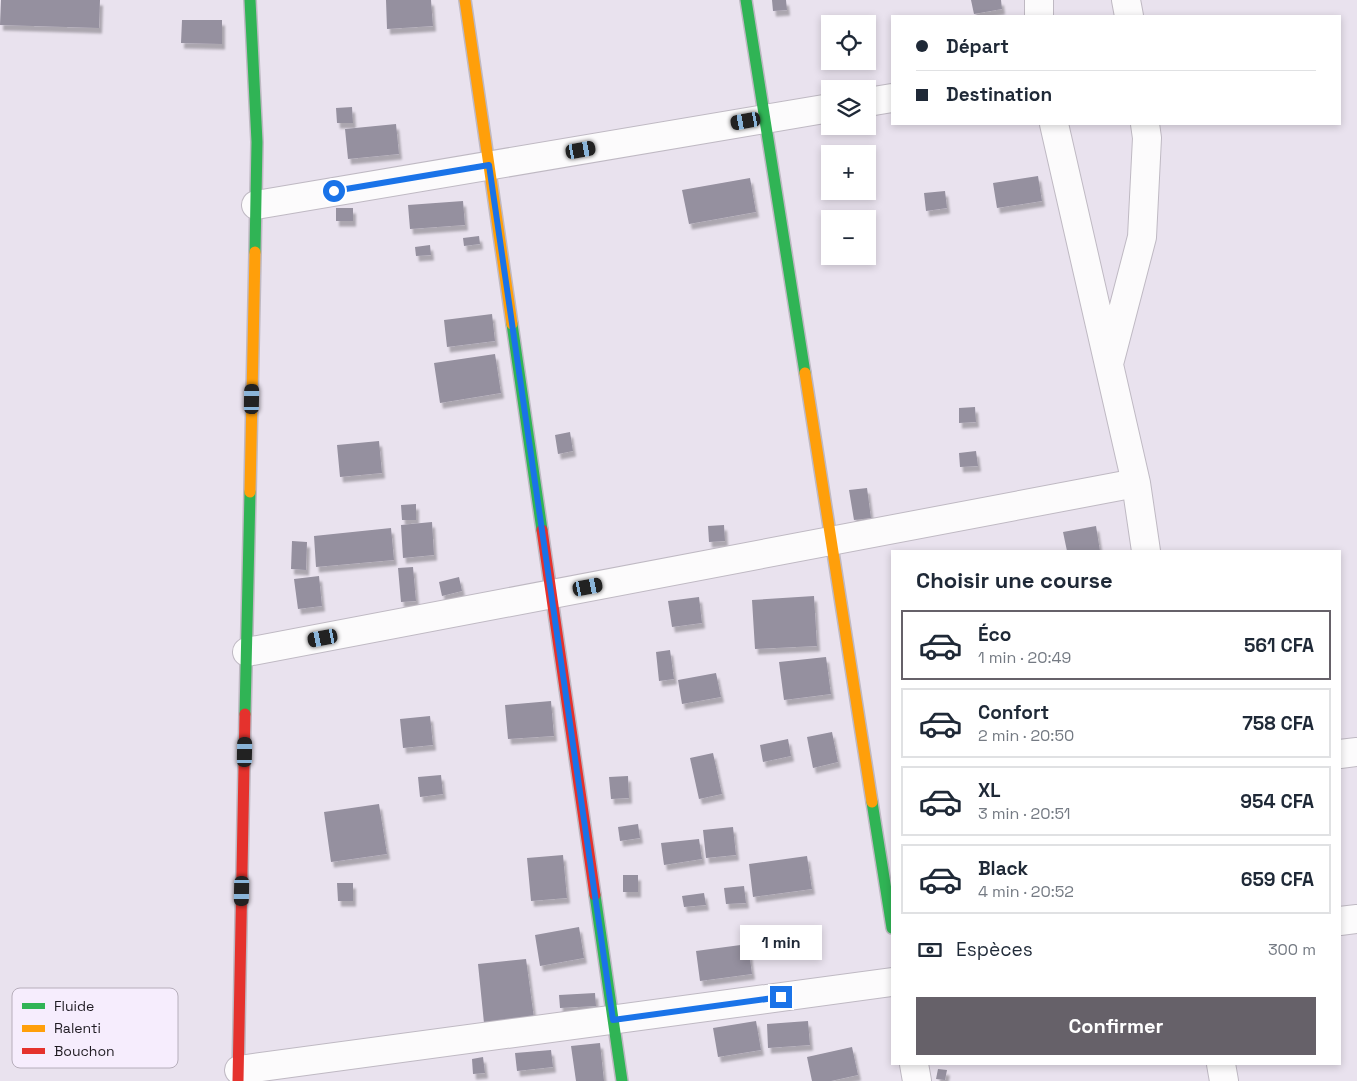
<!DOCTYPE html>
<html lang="fr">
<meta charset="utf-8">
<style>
:root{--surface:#fff;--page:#f2f2f3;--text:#1f2937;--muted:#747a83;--line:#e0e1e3;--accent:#666169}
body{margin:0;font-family:"Space Grotesk",sans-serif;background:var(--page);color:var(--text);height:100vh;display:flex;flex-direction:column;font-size:19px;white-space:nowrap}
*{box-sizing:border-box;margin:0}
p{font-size:16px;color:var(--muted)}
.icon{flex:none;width:28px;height:28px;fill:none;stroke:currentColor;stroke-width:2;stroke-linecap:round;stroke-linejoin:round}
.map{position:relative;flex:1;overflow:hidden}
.drawer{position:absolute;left:891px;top:550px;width:450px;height:515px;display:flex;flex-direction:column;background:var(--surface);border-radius:0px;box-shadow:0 2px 8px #0003}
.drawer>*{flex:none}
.top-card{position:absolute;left:891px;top:15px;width:450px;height:110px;border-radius:0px;box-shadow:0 2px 8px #0003;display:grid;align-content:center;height:110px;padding:0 25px;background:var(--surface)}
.controls{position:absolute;left:821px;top:15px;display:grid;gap:10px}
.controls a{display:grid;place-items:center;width:55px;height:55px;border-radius:0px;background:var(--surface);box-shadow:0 2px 8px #0003;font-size:25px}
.end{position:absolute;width:22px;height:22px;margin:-11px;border:6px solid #1a73e8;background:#fff;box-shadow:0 0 0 2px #fff}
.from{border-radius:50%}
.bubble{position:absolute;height:35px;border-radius:0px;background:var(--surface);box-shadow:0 2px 8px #0003;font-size:16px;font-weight:700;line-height:35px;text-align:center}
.car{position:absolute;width:15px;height:30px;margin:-15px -8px;border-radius:6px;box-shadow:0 0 4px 1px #0007;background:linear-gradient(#222 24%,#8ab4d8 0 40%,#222 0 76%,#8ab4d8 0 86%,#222 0)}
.top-card b{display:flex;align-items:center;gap:18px;height:48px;font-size:19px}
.top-card b+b{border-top:1px solid var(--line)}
.top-card i{width:12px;height:12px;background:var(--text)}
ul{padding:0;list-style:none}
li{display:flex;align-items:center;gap:15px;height:70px;margin:0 10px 8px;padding:0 15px;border:2px solid var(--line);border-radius:0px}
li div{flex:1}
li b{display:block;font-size:19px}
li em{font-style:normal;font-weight:700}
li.selected{border-color:var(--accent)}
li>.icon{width:45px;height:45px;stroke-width:1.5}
h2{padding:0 25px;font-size:22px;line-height:60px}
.pay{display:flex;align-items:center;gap:12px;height:55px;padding:0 25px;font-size:19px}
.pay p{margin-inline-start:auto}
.primary-button{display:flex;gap:10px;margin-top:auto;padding:10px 25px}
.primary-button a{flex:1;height:58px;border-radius:0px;background:var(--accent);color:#fff;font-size:20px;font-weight:700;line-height:58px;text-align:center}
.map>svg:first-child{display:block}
</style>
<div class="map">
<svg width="1357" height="1081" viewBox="0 0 1357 1081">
<defs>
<filter id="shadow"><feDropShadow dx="3" dy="5.5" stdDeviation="1" flood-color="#0004"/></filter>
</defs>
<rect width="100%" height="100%" fill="#e9e2ee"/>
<path fill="#95909f" filter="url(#shadow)" d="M1,0H100L99,28L0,25Z
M386,0H431L433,26L387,29Z
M772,0H786L787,10L773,11Z
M971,0H1001L1002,9L974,14Z
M182,20H222V44L181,43Z
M352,107L353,123H337L336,108Z
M396,124L399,154L348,159L345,129Z
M1038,176L1042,201L997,208L993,183Z
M750,178L756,212L689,224L682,190Z
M945,191L947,208L926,211L924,193Z
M463,201L465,225L410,229L408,205Z
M336,208H353V221H336Z
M479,236L480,244L464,246L463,238Z
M430,245L431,255L416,256L415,247Z
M492,314L495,341L447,347L444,320Z
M495,354L501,393L440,403L434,363Z
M975,407L976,422L959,423V408Z
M570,432L573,451L558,454L555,435Z
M379,441L382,473L340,477L337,445Z
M976,451L978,466L960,467L959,453Z
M867,488L871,518L854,520L849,490Z
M416,504V520H402L401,505Z
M432,522L434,555L403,558L401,525Z
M724,525L725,541L709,542L708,526Z
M1096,526L1100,551H1067L1063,532Z
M391,528L394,560L316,567L314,536Z
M292,541L307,542L306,570L291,569Z
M413,567L416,601L401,602L398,568Z
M319,576L322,606L298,609L294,579Z
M459,577L462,591L442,596L439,582Z
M814,596L817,646L755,649L752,600Z
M699,597L702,623L672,627L668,601Z
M670,650L674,679L659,681L656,652Z
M826,657L831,694L784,700L779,662Z
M716,673L721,697L682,704L678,680Z
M551,701L554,736L508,739L505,705Z
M430,716L433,745L403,748L400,719Z
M832,732L838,762L813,768L807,737Z
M788,739L791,756L763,762L760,745Z
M713,753L722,794L699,799L690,758Z
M441,775L443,794L420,797L418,777Z
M628,776L629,798L611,799L609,777Z
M379,804L387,854L331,862L324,812Z
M638,824L640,838L620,841L618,827Z
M733,827L736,855L706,858L703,830Z
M699,839L702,859L664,865L661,843Z
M563,855L567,898L531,901L527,858Z
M807,856L812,889L753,897L749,864Z
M623,875H638V892H623Z
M337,883H353V901H338Z
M744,886L746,903L726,904L724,888Z
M704,893L706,905L684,907L682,896Z
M579,927L584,958L540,966L535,935Z
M748,944L752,974L700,981L696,951Z
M526,959L534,1018L484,1023L478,964Z
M595,993L596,1006L560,1008L559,995Z
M756,1021L761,1050L718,1057L713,1028Z
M808,1021L810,1045L768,1048L767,1024Z
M600,1043L604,1081H576L571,1046Z
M852,1047L858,1075L831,1081H812L807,1057Z
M551,1050L553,1067L517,1071L515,1053Z
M483,1057L485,1073L473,1074L472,1059Z
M938,1069L947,1070L945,1080L936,1079Z"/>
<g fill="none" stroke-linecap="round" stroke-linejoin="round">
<defs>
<path id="street" d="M1039,0V16
M1126,0L1129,16
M868,102L892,98
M1054,124L1136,483L1146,551
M256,205L830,108
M1110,360L1142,237L1147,138L1145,124
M247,652L1136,483
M1340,754L1357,752
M1340,921L1357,919
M914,1064L917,1081
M1221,1064L1224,1081
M239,1070L892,982"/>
<path id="fast" d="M250,0L257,142L255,252
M746,0L805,373
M512,324L542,530
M245,714L250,492
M872,802L892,928
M595,895L622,1081"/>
<path id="slow" d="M465,0L512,324
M805,373L872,802
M250,492L255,252"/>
<path id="jam" d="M542,530L595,895
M238,1081L245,714"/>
</defs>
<use href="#street" stroke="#bfb9c3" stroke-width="30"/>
<use href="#fast" stroke="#bfb9c3" stroke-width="14"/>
<use href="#slow" stroke="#bfb9c3" stroke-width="14"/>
<use href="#jam" stroke="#bfb9c3" stroke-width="14"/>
<use href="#street" stroke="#fcfbfc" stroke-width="28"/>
<use href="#fast" stroke="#30b455" stroke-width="11"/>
<use href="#slow" stroke="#ff9f0a" stroke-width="11"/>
<use href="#jam" stroke="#e5322d" stroke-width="11"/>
</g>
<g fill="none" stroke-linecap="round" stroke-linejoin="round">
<path stroke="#1a73e8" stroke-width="6" d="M334,191L489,165L613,1020L781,997"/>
</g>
<rect x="12" y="988" width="166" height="80" rx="8" fill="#f6edfd" stroke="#b6aebb" stroke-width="1"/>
<rect x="22" y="1003" width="23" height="6" fill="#30b455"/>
<rect x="22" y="1025" width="23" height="7" fill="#ff9f0a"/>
<rect x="22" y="1048" width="23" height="6" fill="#e5322d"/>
<g font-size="14" fill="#1f1b22">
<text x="54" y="1011">Fluide</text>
<text x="54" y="1033">Ralenti</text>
<text x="54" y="1056">Bouchon</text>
</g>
</svg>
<div class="controls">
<a><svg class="icon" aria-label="locate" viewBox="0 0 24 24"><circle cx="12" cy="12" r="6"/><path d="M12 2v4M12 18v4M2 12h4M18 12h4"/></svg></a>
<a><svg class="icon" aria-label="layers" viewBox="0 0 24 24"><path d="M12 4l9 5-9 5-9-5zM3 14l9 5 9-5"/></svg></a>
<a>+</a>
<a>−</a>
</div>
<i class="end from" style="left:334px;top:191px"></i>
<i class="end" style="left:781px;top:997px"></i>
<div class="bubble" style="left:740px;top:925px;width:82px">1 min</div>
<i class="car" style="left:746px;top:121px;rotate:260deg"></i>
<i class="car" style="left:581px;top:150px;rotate:80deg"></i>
<i class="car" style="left:252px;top:399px;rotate:1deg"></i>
<i class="car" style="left:588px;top:587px;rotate:79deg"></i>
<i class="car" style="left:323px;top:638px;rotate:259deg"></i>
<i class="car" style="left:245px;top:752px;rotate:1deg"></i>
<i class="car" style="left:242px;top:891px;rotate:181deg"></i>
<div class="top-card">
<b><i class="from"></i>Départ</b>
<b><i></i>Destination</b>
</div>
<section class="drawer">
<h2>Choisir une course</h2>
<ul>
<li class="selected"><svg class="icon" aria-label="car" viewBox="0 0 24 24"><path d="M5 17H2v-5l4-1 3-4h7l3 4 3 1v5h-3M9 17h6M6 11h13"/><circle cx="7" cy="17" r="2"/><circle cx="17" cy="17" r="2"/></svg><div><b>Éco</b><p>1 min · 20:49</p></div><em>561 CFA</em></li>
<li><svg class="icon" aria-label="car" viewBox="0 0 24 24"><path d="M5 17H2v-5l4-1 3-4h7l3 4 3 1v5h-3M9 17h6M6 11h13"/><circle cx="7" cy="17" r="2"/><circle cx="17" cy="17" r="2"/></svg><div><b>Confort</b><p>2 min · 20:50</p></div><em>758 CFA</em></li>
<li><svg class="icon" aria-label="car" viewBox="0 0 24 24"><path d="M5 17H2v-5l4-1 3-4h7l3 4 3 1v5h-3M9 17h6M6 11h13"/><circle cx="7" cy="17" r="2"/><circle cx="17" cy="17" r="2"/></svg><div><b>XL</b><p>3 min · 20:51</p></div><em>954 CFA</em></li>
<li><svg class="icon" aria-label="car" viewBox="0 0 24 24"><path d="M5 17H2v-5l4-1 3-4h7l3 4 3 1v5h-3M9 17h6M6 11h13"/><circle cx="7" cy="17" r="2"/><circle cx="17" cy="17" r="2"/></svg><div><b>Black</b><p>4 min · 20:52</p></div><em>659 CFA</em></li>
</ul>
<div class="pay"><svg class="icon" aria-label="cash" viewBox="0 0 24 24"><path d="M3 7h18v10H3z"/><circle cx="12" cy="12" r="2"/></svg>Espèces<p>300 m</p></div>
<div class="primary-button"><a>Confirmer</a></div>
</section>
</div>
